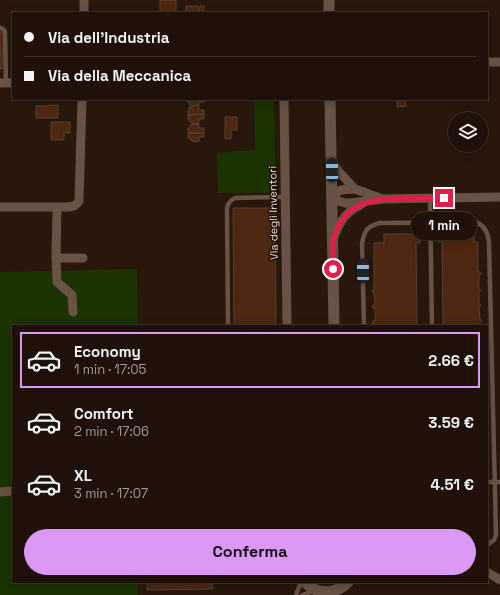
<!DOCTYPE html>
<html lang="it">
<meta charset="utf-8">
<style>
:root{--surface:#1f1109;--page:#271a12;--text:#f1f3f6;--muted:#a19d9c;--line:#3c312a;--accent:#db99f5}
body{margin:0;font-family:"Space Grotesk",sans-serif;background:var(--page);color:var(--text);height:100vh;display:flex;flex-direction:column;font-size:15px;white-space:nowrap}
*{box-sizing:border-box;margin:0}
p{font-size:13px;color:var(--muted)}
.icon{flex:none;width:22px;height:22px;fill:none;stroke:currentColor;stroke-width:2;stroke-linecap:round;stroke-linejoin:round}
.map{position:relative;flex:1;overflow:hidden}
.side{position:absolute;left:12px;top:325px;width:476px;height:258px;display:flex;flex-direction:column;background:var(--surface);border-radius:0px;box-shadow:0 2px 10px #0003,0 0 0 1px var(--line)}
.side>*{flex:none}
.hud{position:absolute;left:12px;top:12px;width:476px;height:88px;border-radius:0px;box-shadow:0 2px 10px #0003,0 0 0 1px var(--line);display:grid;align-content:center;height:88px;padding:0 12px;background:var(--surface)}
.controls{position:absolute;left:448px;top:112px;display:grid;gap:8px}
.controls a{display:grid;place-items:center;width:40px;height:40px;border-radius:50%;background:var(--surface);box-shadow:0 2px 10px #0003,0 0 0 1px var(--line);font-size:20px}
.end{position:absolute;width:18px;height:18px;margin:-9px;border:5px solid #e11d48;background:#fff;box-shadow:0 0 0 2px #fff}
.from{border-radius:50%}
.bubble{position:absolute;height:28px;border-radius:14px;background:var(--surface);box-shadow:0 2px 10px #0003,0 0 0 1px var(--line);font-size:13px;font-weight:800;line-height:28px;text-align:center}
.car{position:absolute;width:12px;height:24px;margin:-12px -6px;border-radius:5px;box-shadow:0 0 3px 1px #0007;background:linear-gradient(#222 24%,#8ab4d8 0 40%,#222 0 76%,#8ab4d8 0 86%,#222 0)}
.hud b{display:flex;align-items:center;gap:14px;height:38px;font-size:15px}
.hud b+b{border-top:1px solid var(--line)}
.hud i{width:10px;height:10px;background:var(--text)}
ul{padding:7px 0 0;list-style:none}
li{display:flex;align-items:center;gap:12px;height:56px;margin:0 8px 6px;padding:0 4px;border:2px solid transparent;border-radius:0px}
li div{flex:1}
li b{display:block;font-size:15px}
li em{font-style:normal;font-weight:800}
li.on{border-color:var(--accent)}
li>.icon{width:36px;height:36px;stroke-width:1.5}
.cta{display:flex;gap:8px;margin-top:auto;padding:8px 12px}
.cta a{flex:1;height:46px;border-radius:24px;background:var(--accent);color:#111;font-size:16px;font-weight:800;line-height:46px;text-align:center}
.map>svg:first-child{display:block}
</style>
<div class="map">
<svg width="500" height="595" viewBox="0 0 500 595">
<rect width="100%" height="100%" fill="#29170c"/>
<path fill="#1a3300" d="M254,99H274L276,193H218L217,153L255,150Z
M137,269L138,326H13V582H137L138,595H0V272Z"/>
<path fill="#4d270f" stroke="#554034" d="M160,0H176V13H160Z
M186,6H198V13H186Z
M200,6H204V13H199Z
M0,32H4L2,69H0Z
M187,99H204V102H199V105L192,106V105H189V102H187Z
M397,99H405L406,106L397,107Z
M58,105V118H36V106Z
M199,105V110H204V114L188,115V110H190L189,107H192V106Z
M204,114V119H199V124H192V122H190V120H188V115Z
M225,117H237V130H231V139H225Z
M51,122H70V133H64V140H51Z
M192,124H199V128H204V133H188V128H190V125H192Z
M188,133H204V137H199V141L193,142L192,140H190V138H188Z
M233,208H275L276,326H234Z
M474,233V242H478V272H480L481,274L479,276V288L481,290L480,291H479V304L481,305L479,307L480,319L482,321L480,322V326H443L442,242H438V234Z
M384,234H420V243H416L417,326H375V324L372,323L373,321L375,320V308H373L372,307L373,305H375L374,293H373L372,291L373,289H374V243H384Z
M147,582H212L213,589L147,590Z"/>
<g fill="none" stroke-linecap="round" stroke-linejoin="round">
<path stroke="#685246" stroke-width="4.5" d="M0,28L3,29L5,32L6,83
M430,198L432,326
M228,326L227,208C228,203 230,200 235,198L285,197
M364,326L362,243C365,230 366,227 380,223L475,222C485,225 488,233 489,242L496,535L494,540L487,545
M487,482H500
M296,595L301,582
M302,595L313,591"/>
<path stroke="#685246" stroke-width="9" d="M84,13V0
M487,62H500
M0,83H13
M284,99L287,326
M331,157L335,166L340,173L355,189L380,198
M355,189C346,189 339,189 332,195L338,201L345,203H351L383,199L500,197
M0,207H66C73,207 76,206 79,201L82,99
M57,207L56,258H83
M334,237C340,220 346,212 362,204
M56,258L57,282L72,295L73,312
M0,492L13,491
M487,572L500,580"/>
<path stroke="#685246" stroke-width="11" d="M329,0V13
M330,99L334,326
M305,582C316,595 336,595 348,582"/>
</g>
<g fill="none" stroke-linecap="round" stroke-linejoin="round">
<path stroke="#e11d48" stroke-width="5" d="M333,269V241L338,226L348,213L355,208L362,204L383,199L444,198"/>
</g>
<g text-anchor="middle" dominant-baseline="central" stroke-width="3" stroke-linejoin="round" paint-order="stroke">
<g font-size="11" fill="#ebded7" stroke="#1f0e04">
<text transform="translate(273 213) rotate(-91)">Via degli Inventori</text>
</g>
</g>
</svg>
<div class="controls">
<a><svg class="icon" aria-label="layers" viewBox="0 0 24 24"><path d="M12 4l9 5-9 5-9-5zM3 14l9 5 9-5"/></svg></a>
</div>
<i class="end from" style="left:333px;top:269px"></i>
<i class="end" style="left:444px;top:198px"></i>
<div class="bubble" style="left:411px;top:212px;width:66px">1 min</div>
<i class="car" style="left:332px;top:170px;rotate:359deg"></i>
<i class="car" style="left:363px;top:271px;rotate:359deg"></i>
<div class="hud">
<b><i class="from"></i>Via dell'Industria</b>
<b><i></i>Via della Meccanica</b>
</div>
<section class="side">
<ul>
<li class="on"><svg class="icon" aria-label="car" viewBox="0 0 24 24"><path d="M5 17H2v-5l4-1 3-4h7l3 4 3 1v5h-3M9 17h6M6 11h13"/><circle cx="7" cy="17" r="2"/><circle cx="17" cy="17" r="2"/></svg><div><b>Economy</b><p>1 min · 17:05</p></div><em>2.66 €</em></li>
<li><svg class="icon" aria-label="car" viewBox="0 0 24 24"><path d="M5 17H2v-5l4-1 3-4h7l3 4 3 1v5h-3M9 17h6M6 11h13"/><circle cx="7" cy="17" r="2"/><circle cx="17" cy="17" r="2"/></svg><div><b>Comfort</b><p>2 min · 17:06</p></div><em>3.59 €</em></li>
<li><svg class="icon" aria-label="car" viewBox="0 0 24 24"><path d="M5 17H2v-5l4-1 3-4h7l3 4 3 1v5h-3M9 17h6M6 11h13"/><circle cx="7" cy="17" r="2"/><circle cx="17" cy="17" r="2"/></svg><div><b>XL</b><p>3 min · 17:07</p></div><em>4.51 €</em></li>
</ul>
<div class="cta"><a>Conferma</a></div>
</section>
</div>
